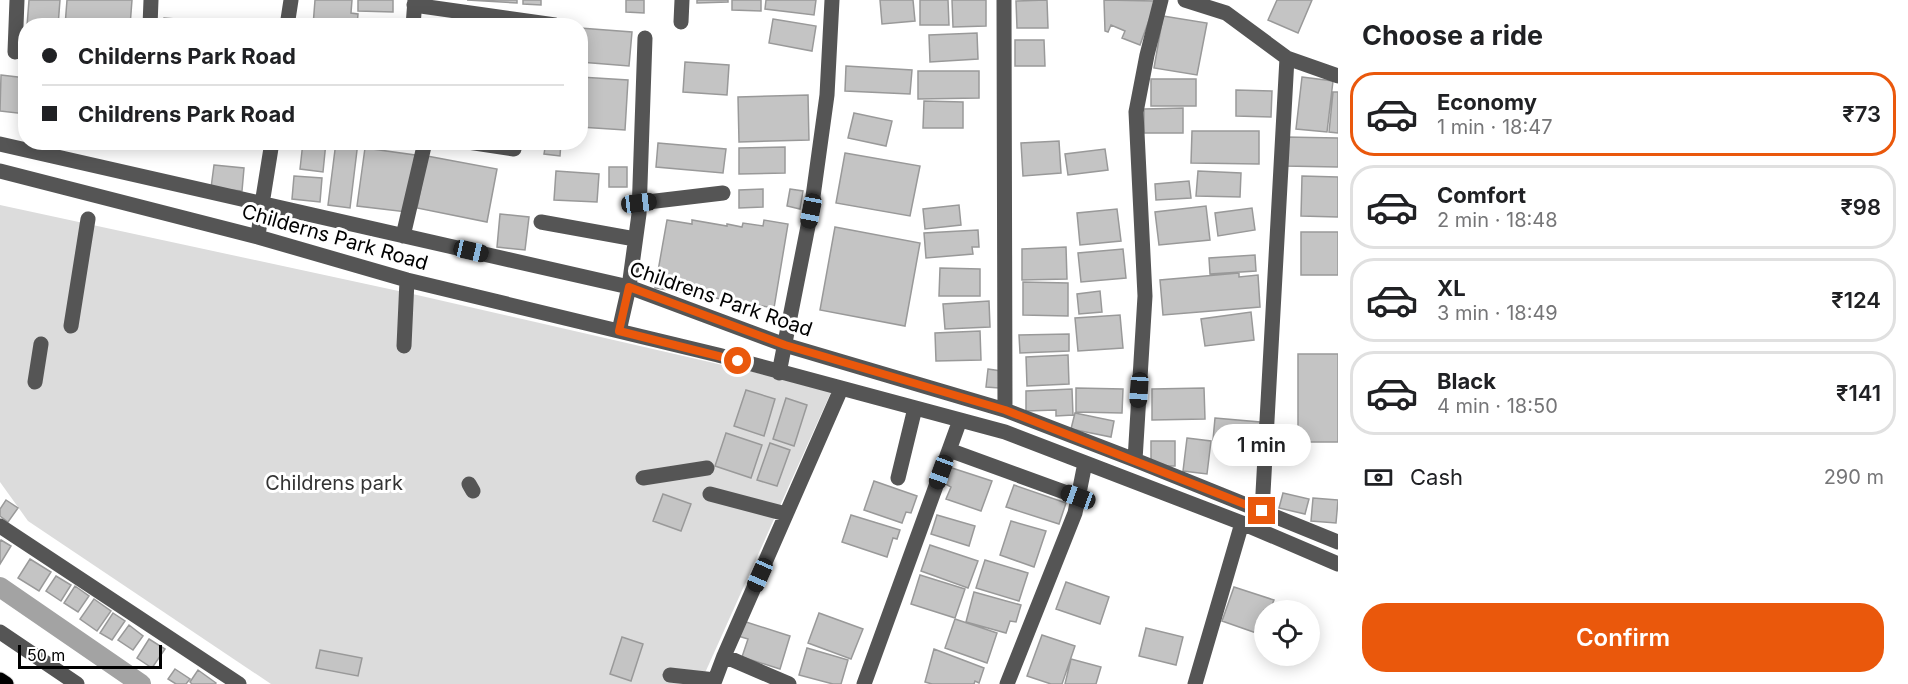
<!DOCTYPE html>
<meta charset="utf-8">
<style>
:root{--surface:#fff;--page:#f6f6f6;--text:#202124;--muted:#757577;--line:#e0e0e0;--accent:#ea580c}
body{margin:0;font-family:Inter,sans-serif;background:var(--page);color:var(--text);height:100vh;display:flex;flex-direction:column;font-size:22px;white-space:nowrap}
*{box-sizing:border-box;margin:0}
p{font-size:20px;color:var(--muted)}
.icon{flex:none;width:33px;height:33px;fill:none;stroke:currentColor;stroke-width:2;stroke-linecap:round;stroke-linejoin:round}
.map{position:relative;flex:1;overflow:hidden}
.drawer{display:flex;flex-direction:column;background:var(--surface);width:570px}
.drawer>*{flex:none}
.hud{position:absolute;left:18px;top:18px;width:570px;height:132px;border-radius:24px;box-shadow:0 3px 15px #0003;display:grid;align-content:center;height:132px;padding:0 24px;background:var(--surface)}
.fabs{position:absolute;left:1254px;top:600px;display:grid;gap:12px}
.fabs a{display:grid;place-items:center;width:66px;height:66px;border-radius:50%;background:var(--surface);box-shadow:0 3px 15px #0003;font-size:30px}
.scale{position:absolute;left:18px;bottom:15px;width:144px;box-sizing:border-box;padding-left:6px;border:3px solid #000;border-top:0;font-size:16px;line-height:21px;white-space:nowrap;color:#000;-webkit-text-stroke:4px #fff;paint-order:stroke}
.end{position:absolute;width:27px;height:27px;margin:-14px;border:8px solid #ea580c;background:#fff;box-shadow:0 0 0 3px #fff}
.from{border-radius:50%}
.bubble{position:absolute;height:42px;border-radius:21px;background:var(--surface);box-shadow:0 3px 15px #0003;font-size:20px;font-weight:600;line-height:42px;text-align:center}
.car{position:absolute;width:18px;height:36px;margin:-18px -9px;border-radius:8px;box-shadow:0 0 4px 2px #0007;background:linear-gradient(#222 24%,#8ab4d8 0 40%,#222 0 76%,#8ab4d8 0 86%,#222 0)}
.hud b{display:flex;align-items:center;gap:21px;height:57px;font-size:22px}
.hud b+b{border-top:2px solid var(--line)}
.hud i{width:15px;height:15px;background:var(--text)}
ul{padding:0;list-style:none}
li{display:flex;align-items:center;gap:18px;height:84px;margin:0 12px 9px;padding:0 12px;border:3px solid var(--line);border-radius:24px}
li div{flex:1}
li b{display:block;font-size:22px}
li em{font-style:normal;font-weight:600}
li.active{border-color:var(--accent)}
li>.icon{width:54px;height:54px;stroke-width:1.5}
h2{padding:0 24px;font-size:27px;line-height:72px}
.pay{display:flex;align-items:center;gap:15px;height:66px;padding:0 24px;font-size:22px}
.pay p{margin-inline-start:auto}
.primary-button{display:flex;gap:12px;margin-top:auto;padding:12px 24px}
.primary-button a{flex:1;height:69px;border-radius:24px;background:var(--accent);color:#fff;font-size:24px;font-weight:600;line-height:69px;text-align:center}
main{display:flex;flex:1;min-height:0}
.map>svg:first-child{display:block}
</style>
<main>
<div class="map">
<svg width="1338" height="684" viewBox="0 0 1338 684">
<rect width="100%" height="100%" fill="#fff"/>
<path fill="#dcdcdc" d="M0,205L417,295L832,390L700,684H271L28,521L0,482Z"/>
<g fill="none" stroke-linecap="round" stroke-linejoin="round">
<path stroke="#a3a3a3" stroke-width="20" d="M0,587L141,684"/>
</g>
<path fill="#c4c4c4" stroke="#999" stroke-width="1.5" d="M29,0H60L58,26H27Z
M67,0H132L130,26H65Z
M315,0H352L351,13L358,14L357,26H313Z
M358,0H393V12L358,11Z
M467,0H517V3Z
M523,0H541V5L523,4Z
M626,0H644V13L626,12Z
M697,0H728V2L697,3Z
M732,0H761V11L732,10Z
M766,0H816L814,15L765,9Z
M880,0H913L915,21L882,24Z
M920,0H948L949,25H920Z
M952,0H986V26L953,27Z
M1047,0L1048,28H1017L1016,1Z
M1104,0L1156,1L1140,45L1122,38L1125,31L1111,25L1108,32L1105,31Z
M1277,0H1312L1298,33L1268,20Z
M1163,16L1207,23L1197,75L1154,68Z
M164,18L212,22L211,26H163Z
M773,19L816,26L812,51L769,43Z
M216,20L258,23V26H215Z
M580,28L632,32L629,66L580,62Z
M977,33L978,59L930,62L929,35Z
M1015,40H1044L1045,66H1015Z
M685,62L729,65L727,95L683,92Z
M846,66L912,70L910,94L845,91Z
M918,71H979V98L918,99Z
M1,75L26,78V114L0,111Z
M580,77L628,80L625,130L580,127Z
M1302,77L1333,81L1327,132L1296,129Z
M1151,79H1196V106H1151Z
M1236,90L1272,91L1271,117L1236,116Z
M1333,92H1338V133L1329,132Z
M808,95L809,140L739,142L738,97Z
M924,101L963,102V128H923Z
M1183,108V133H1144V109Z
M854,113L892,121L886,146L848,138Z
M1192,131H1259V164L1191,163Z
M1285,137L1338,138V167L1284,166Z
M1059,141L1061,173L1023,176L1021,143Z
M303,142H326L323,172L300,169Z
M336,142H358L350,208L328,205Z
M546,142H561L560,156L544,154Z
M658,143L726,149L723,173L656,167Z
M785,147V173L739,174V148Z
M365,148L415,155L407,212L357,206Z
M1105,149L1108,170L1068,175L1065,154Z
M845,153L920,166L910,216L836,203Z
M427,156L497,169L487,222L417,208Z
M214,165L244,168L242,191L211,188Z
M609,167H627V187H609Z
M556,171L599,174L597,202L554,200Z
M1198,171L1241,173L1240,197L1196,196Z
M294,176L322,178L320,202L292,199Z
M1302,176L1338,177V217L1301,216Z
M1189,181L1191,198L1156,200L1155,184Z
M763,189V207L739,208V190Z
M790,189L803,191L800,209L787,206Z
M959,205L961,225L925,229L923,209Z
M1206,206L1210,240L1159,245L1155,212Z
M1252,208L1255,230L1218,236L1215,213Z
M1117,209L1121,241L1080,245L1077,213Z
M500,214L529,217L525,250L497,247Z
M667,220L692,224V220L727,226V224L742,227L743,223L763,226L764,220L788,224L774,308L655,288Z
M835,227L920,243L905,326L820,310Z
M978,230L979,247H972L973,254L926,258L924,233Z
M1301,232H1338V275H1301Z
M1066,247L1067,279L1022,280V249Z
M1123,249L1126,278L1081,282L1078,253Z
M1255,255L1256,271L1210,274L1209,258Z
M940,268L980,269V296H939Z
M1239,273V277L1258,275L1260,307L1163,315L1160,280Z
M1023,282L1068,283V316L1023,315Z
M1100,291L1102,312L1079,314L1077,294Z
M989,301L990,327L945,329L943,304Z
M1251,312L1254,340L1205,346L1201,319Z
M1120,315L1123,348L1078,351L1075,318Z
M980,331L981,360L936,361L935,333Z
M1069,334V351L1020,353L1019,335Z
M1298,354H1338V442H1298Z
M1068,355L1069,384L1027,386L1026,357Z
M988,369L1001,371L999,388L986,387Z
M1076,388L1123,389L1122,413L1076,412Z
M1204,388L1205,419L1152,420V389Z
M1072,389L1073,415L1056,416V410L1026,411V391Z
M746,390L775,399L764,436L734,426Z
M786,398L807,405L794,446L773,439Z
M1075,413L1114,421L1111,437L1071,429Z
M1215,418L1260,422L1258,444L1213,440Z
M726,433L762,445L751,478L715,466Z
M1187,438L1211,441L1207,474L1183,471Z
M1151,441H1175V466H1151Z
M770,443L790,450L777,486L757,480Z
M949,467L992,481L981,511L946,499L951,487L942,482Z
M874,481L917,496L911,513L906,512L902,523L864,510Z
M1014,485L1066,503L1059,524L1006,507Z
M1283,493L1309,499L1305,514L1279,508Z
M663,494L691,504L681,531L653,521Z
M1313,498L1338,500L1336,523L1311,521Z
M6,500L18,508L8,522L0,516V509Z
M851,515L900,530L897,539L893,538L887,557L842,542Z
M937,515L975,526L969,546L931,534Z
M1011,521L1046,531L1034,567L1000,555Z
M1,540L11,546L0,564V542Z
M930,545L978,561L968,588L921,571Z
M30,559L51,572L39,591L18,578Z
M985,560L1028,573L1019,601L976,588Z
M920,575L965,589L955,618L911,604Z
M56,576L71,585L61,601L46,591Z
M1066,582L1109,597L1100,624L1056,609Z
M75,586L89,596L78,612L64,603Z
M1234,587L1274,600L1270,610H1264V628L1262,635L1222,621Z
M974,592L1021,605L1016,622L1010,621L1006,633L966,622Z
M94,599L111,611L97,631L80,619Z
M113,613L125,621L112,640L100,633Z
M819,613L863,629L851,659L808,643Z
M955,619L997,633L987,663L945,648Z
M743,621L790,636L780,669L742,657L748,639L738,636Z
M129,625L143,636L133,650L118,640Z
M1146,628L1183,637L1176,665L1139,656Z
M1042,635L1075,646L1062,684H1051L1027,676Z
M622,637L643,644L631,681L610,674Z
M149,639L165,649L152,668L137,658Z
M807,648L848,660L841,684H833L799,675Z
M934,649L984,668L979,683L975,681L974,684H932L925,682Z
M320,650L362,658L358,676L316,668Z
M1071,659L1101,667L1096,684H1065Z
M175,669L190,679L186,684H176L168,679Z
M198,670L216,683L215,684H192L190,682Z"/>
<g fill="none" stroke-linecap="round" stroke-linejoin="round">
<defs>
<path id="major" d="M0,680L6,684"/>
</defs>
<use href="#major" stroke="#dbdbdb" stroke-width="17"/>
<path stroke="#555" stroke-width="15" d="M1004,0L1005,410
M1185,0L1226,13L1287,58L1338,76
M414,5L555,25
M681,22L682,0
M150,26L151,0
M287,26L291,0
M413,26L415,0
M15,52L17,0
M468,142L514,149
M0,144L629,287L785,345L1005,410L1135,460L1338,542
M0,171L258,237L407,280L718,355L1005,432L1242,523L1338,564
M639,203L723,193
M541,222L635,239
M403,236L425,142
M258,237L262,204L272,142
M71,326L88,219
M619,331L629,287L639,214L645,38
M404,346L407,280
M779,373L811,211L827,95L832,0
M35,382L41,344
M949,450L1078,497
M1135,460L1145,296L1136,112L1147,55L1161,0
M643,478L707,468
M898,478L915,408
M469,484L473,491
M710,494L786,514
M1262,511L1287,58
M0,526L239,684
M0,632L77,684
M670,675L715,680L724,656
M789,684L724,656L841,389
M864,684L960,420
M1007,684L1075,513L1085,463
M1195,684L1242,523"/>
<use href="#major" stroke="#000" stroke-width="15"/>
</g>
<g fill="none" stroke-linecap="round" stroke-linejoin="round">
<path stroke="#ea580c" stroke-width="8" d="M738,361L619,331L629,287L785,345L1005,410L1262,511"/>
</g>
<g text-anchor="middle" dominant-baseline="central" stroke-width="6" stroke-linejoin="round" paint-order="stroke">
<g font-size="20" fill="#000" stroke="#fff">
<text transform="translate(335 237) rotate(16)">Childerns Park Road</text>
<text transform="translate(721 299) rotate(19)">Childrens Park Road</text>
</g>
<g font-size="20" fill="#333" stroke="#fff">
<text x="334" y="483">Childrens park</text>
</g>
</g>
</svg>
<div class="fabs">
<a><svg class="icon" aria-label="locate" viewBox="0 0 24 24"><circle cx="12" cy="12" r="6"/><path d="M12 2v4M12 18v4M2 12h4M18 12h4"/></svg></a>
</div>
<div class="scale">50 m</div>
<i class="end from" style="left:738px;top:361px"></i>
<i class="end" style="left:1262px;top:511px"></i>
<div class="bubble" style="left:1212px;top:424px;width:99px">1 min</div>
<i class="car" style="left:639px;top:203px;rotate:83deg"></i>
<i class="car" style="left:811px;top:211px;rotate:191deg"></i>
<i class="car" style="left:471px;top:251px;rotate:103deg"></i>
<i class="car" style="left:1139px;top:390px;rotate:184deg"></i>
<i class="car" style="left:941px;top:472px;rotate:200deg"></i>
<i class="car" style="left:1078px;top:497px;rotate:290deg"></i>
<i class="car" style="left:760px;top:575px;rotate:204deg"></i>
<div class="hud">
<b><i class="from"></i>Childerns Park Road</b>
<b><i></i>Childrens Park Road</b>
</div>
</div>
<section class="drawer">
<h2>Choose a ride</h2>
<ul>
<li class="active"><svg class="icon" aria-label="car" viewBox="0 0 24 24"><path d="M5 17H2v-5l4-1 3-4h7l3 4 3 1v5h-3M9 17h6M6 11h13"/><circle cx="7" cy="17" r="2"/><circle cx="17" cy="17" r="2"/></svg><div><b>Economy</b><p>1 min · 18:47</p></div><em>₹73</em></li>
<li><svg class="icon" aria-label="car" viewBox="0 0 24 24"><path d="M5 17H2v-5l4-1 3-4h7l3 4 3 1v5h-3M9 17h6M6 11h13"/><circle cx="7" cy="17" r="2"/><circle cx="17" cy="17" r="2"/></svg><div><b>Comfort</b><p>2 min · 18:48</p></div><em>₹98</em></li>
<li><svg class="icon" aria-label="car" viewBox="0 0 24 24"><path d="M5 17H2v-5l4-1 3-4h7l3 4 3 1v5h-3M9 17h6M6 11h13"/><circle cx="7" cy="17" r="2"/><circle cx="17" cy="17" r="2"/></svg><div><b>XL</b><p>3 min · 18:49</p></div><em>₹124</em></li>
<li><svg class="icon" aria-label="car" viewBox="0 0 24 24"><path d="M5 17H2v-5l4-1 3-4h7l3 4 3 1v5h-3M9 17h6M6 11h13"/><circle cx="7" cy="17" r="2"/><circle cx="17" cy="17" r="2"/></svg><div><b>Black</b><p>4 min · 18:50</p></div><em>₹141</em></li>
</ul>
<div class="pay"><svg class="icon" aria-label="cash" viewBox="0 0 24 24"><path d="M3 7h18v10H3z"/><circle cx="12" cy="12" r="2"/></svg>Cash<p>290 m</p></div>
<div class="primary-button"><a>Confirm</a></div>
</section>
</main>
